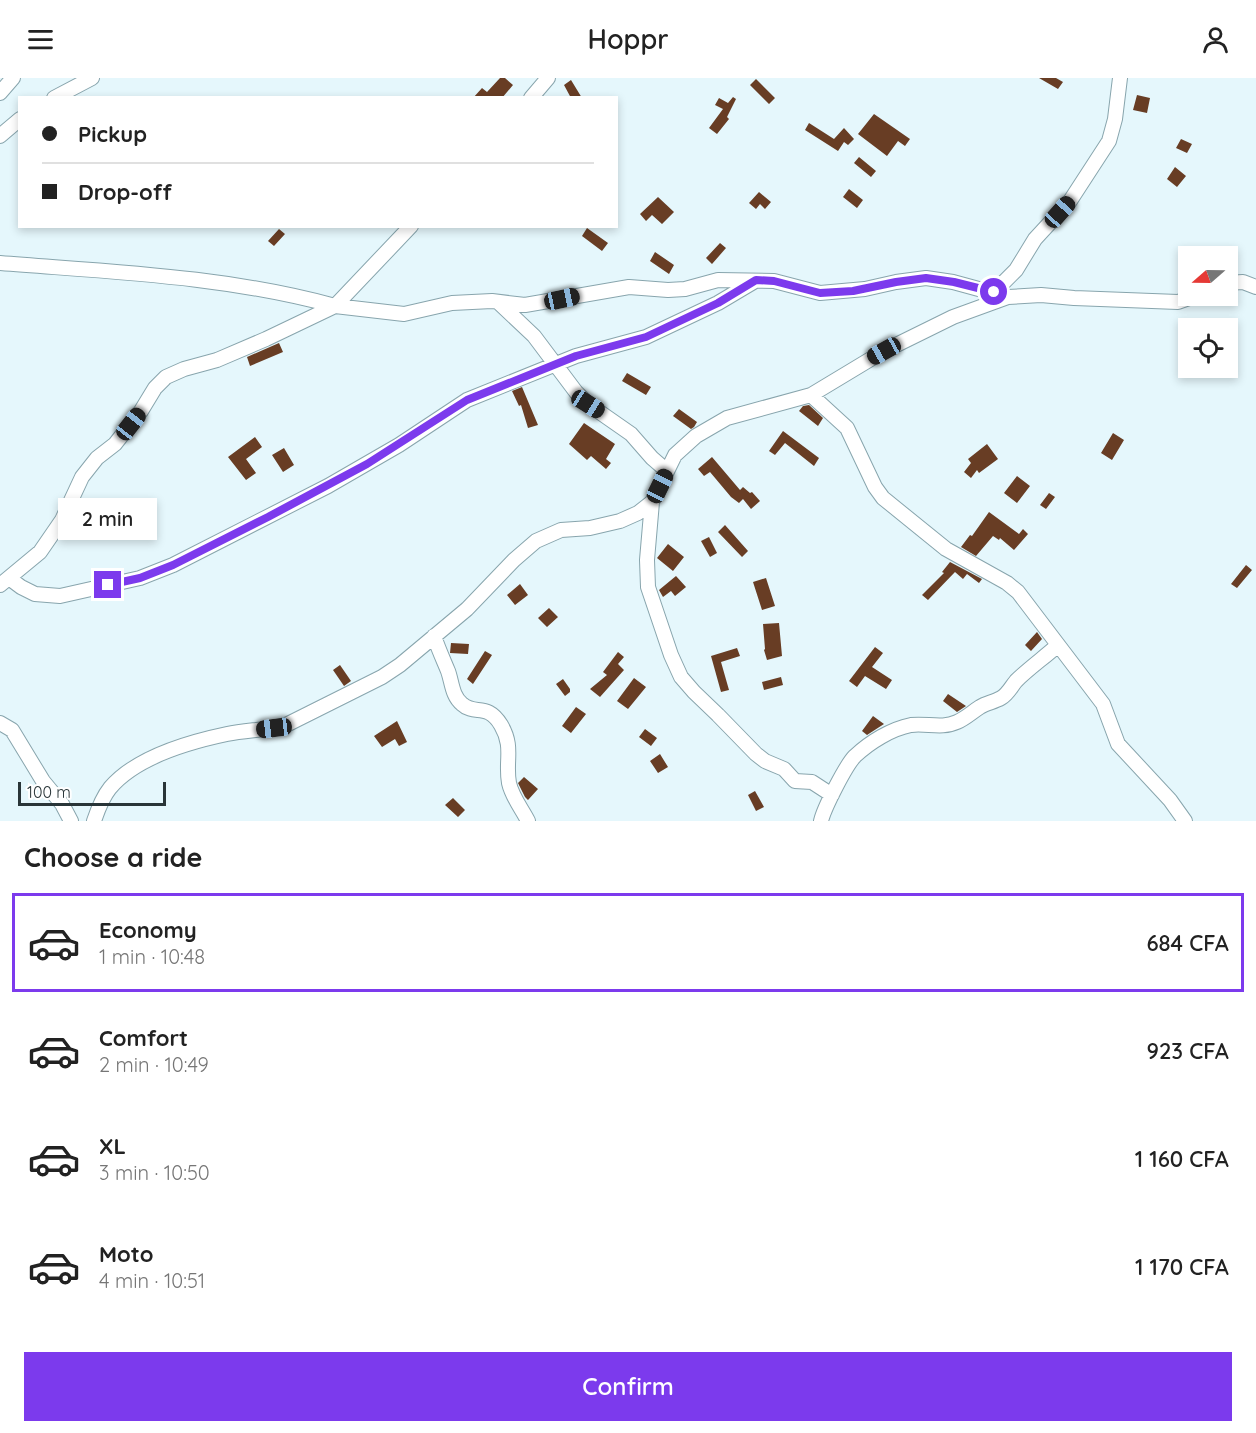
<!DOCTYPE html>
<meta charset="utf-8">
<style>
:root{--surface:#fff;--page:#f6f6f6;--text:#222;--muted:#767676;--line:#e0e0e0;--accent:#7c3aed}
body{margin:0;font-family:Quicksand,sans-serif;background:var(--page);color:var(--text);height:100vh;display:flex;flex-direction:column;font-size:22px;white-space:nowrap}
*{box-sizing:border-box;margin:0}
p{font-size:20px;color:var(--muted)}
.icon{flex:none;width:33px;height:33px;fill:none;stroke:currentColor;stroke-width:2;stroke-linecap:round;stroke-linejoin:round}
.map{position:relative;height:743px;overflow:hidden}
.sheet{display:flex;flex-direction:column;background:var(--surface);flex:1}
.sheet>*{flex:none}
.banner{position:absolute;left:18px;top:18px;width:600px;height:132px;border-radius:0px;box-shadow:0 3px 9px #0003;display:grid;align-content:center;height:132px;padding:0 24px;background:var(--surface)}
.needle{width:39px;rotate:250deg}
.buttons{position:absolute;left:1178px;top:168px;display:grid;gap:12px}
.buttons a{display:grid;place-items:center;width:60px;height:60px;border-radius:0px;background:var(--surface);box-shadow:0 3px 9px #0003;font-size:30px}
.scale{position:absolute;left:18px;bottom:15px;width:148px;box-sizing:border-box;padding-left:6px;border:3px solid #293538;border-top:0;font-size:16px;line-height:21px;white-space:nowrap;color:#293538;-webkit-text-stroke:4px #fff;paint-order:stroke}
.end{position:absolute;width:27px;height:27px;margin:-14px;border:8px solid #7c3aed;background:#fff;box-shadow:0 0 0 3px #fff}
.from{border-radius:50%}
.bubble{position:absolute;height:42px;border-radius:0px;background:var(--surface);box-shadow:0 3px 9px #0003;font-size:20px;font-weight:600;line-height:42px;text-align:center}
.car{position:absolute;width:18px;height:36px;margin:-18px -9px;border-radius:8px;box-shadow:0 0 4px 2px #0007;background:linear-gradient(#222 24%,#8ab4d8 0 40%,#222 0 76%,#8ab4d8 0 86%,#222 0)}
.banner b{display:flex;align-items:center;gap:21px;height:57px;font-size:22px}
.banner b+b{border-top:2px solid var(--line)}
.banner i{width:15px;height:15px;background:var(--text)}
ul{padding:0;list-style:none}
li{display:flex;align-items:center;gap:18px;height:99px;margin:0 12px 9px;padding:0 12px;border:3px solid transparent;border-radius:0px}
li div{flex:1}
li b{display:block;font-size:22px}
li em{font-style:normal;font-weight:600}
li.current{border-color:var(--accent)}
li>.icon{width:54px;height:54px;stroke-width:1.5}
h2{padding:0 24px;font-size:27px;line-height:72px}
.cta{display:flex;gap:12px;margin-top:auto;padding:12px 24px}
.cta a{flex:1;height:69px;border-radius:0px;background:var(--accent);color:#fff;font-size:24px;font-weight:600;line-height:69px;text-align:center}
header{display:flex;justify-content:space-between;align-items:center;height:78px;padding:0 24px;background:var(--surface);font-size:27px;font-weight:600}
.map>svg:first-child{display:block}
</style>
<header><svg class="icon" aria-label="menu" viewBox="0 0 24 24"><path d="M4 6h16M4 12h16M4 18h16"/></svg>Hoppr<svg class="icon" aria-label="person" viewBox="0 0 24 24"><circle cx="12" cy="8" r="4"/><path d="M4 21q1-7 8-7t8 7"/></svg></header>
<div class="map">
<svg width="1256" height="743" viewBox="0 0 1256 743">
<rect width="100%" height="100%" fill="#e5f7fc"/>
<path fill="#683d24" d="M500,0H505L513,7L502,20H473L482,10L487,14Z
M1039,0H1056L1063,4L1058,11Z
M756,1L775,20L769,26L750,7Z
M571,2L582,20H571L564,7Z
M1137,17L1150,20L1147,35L1133,32Z
M733,19L736,21L727,39L729,41L717,56L709,50L723,31L715,27L719,20L728,25Z
M874,36L910,61L905,68L898,63L887,78L858,56Z
M809,45L834,61L844,50L854,61L848,67L844,64L838,73L805,52Z
M1181,61L1192,66L1187,75L1176,70Z
M859,79L876,93L871,99L854,85Z
M1175,89L1186,98L1177,109L1167,101Z
M849,111L863,122L857,130L843,119Z
M759,114L771,124L765,131L760,126L756,131L749,125Z
M658,119L674,134L662,146L652,137L646,143L640,136Z
M587,150L608,165L602,173L582,158Z
M279,151L285,156L274,168L268,163Z
M720,165L726,170L712,186L706,180Z
M655,174L674,187L669,196L650,183Z
M279,265L283,274L250,288L247,279Z
M627,295L651,309L646,317L622,303Z
M522,309L538,347L528,350L521,327L519,328L512,313Z
M809,327L823,340L818,348L799,333L803,328Z
M679,331L697,344L694,349L691,351L673,338Z
M584,345L615,366L606,381L611,385L606,391L591,378L587,382L569,366Z
M783,353L819,380L814,388L785,365L775,377L769,373Z
M1113,355L1124,362L1112,382L1101,375Z
M255,359L262,369L246,381L256,395L246,402L228,379Z
M987,366L998,381L979,395L977,392L971,400L964,394L971,385L968,381Z
M284,370L294,387L283,394L272,377Z
M712,379L740,412L743,409L750,415L752,414L760,423L751,431L743,421L739,425L731,419L710,394L704,398L698,391Z
M1017,398L1030,408L1017,425L1004,415Z
M1049,415L1055,419L1046,431L1040,427Z
M989,434L1019,456L1023,451L1028,456L1014,472L1000,460L999,462L993,458L976,478L961,469L970,457L972,458Z
M725,447L748,473L742,479L718,454Z
M709,459L717,475L710,479L701,463Z
M668,466L684,479L673,493L657,480Z
M950,484L982,501L979,505L967,496L963,501L955,494L928,522L922,517L944,495L942,494Z
M1246,487L1252,492L1237,510L1231,506Z
M676,498L686,509L675,518L671,513L663,519L659,512Z
M766,500L775,528L762,532L753,504Z
M520,506L528,517L515,527L507,517Z
M549,530L558,539L547,549L538,540Z
M779,545L782,578L767,582L764,572L765,571L763,546Z
M1037,554L1042,561L1031,573L1025,567Z
M451,565L469,566L468,576L450,575Z
M875,569L883,575L872,589L892,602L886,611L865,598L857,609L849,603Z
M737,570L740,578L721,584L729,612L721,614L711,578Z
M485,573L492,577L473,606L467,601Z
M618,574L624,579L618,586L624,592L600,619L590,611L607,597L603,594Z
M340,587L351,603L344,608L333,592Z
M781,599L783,607L764,612L762,604Z
M634,600L646,609L628,631L617,623Z
M563,601L570,611V614L565,618L556,606Z
M948,616L966,628L957,634L943,623Z
M576,629L586,636L571,655L562,648Z
M873,638L884,646L867,657L862,653Z
M397,643L407,664L399,668L395,661L382,669L374,658Z
M645,651L657,660L651,668L639,659Z
M660,676L668,689L658,695L650,683Z
M524,699L538,711L528,722L525,719L518,705Z
M755,713L764,729L756,733L748,717Z
M453,720L465,732L458,739L445,727Z"/>
<g fill="none" stroke-linecap="round" stroke-linejoin="round">
<defs>
<path id="minor" d="M0,15L13,0
M54,20L92,0
M531,20L548,0
M0,58L20,41
M0,185C112,194 226,198 335,228L411,148
M1227,205L1243,204L1256,209
M994,214L1016,192L1035,161L1070,123L1109,63L1115,41L1120,0
M499,225L534,258L576,314L588,326L631,356L652,380L667,393
M811,317L847,350L875,409L883,420L946,471L1007,505L1018,514L1103,626L1118,666L1170,722L1185,743
M652,424L647,482L648,509L671,577L681,599L694,614L718,637L756,676L765,683L784,691L795,703L812,704L832,717
M9,500L21,509L35,516L60,518L140,500L173,487L328,408L399,367L467,322L576,278L646,259L718,225L755,203
M0,507L40,474L62,442L82,399L97,380L115,366L141,333L155,310L166,299L184,291L217,282L266,261L335,228L404,236L452,225L492,223L525,227L629,209L668,212L685,211L718,202L774,203L820,215L865,211L896,204L926,200L953,204L1008,219
M434,558C438,570 443,581 448,593C452,604 452,618 462,626C475,638 487,624 501,647C514,669 505,683 509,705C512,719 522,731 528,743
M0,645L12,652L43,703L62,726L71,743
M94,743C98,731 102,720 110,710C136,679 189,664 227,656C247,652 267,652 286,647L382,599L400,587L467,531L514,482L536,463L561,452L590,450L620,443L638,435L652,424L675,377L696,358L727,340L811,317L884,273L953,239L1008,219L1041,217L1074,220L1178,224L1195,218
M821,743C824,730 846,687 855,678C870,664 891,651 911,647C927,645 942,651 957,644C966,640 972,634 980,629C986,625 994,624 1001,620C1008,616 1011,609 1016,603C1029,590 1045,579 1058,567"/>
</defs>
<use href="#minor" stroke="#88a5ad" stroke-width="16"/>
<use href="#minor" stroke="#fff" stroke-width="14"/>
</g>
<g fill="none" stroke-linecap="round" stroke-linejoin="round">
<path stroke="#7c3aed" stroke-width="8" d="M108,507L140,500L173,487L268,439L367,386L467,322L576,278L646,259L718,225L756,202L774,203L820,215L853,213L896,204L926,200L954,204L994,214"/>
</g>
</svg>
<div class="buttons">
<a><svg class="needle" viewBox="-14 -14 28 28"><path d="M0-13l5 13h-10z" fill="#e53935"/><path d="M0 13l5-13h-10z" fill="#767676"/></svg></a>
<a><svg class="icon" aria-label="locate" viewBox="0 0 24 24"><circle cx="12" cy="12" r="6"/><path d="M12 2v4M12 18v4M2 12h4M18 12h4"/></svg></a>
</div>
<div class="scale">100 m</div>
<i class="end from" style="left:994px;top:214px"></i>
<i class="end" style="left:108px;top:507px"></i>
<div class="bubble" style="left:58px;top:420px;width:99px">2 min</div>
<i class="car" style="left:1060px;top:134px;rotate:42deg"></i>
<i class="car" style="left:562px;top:221px;rotate:78deg"></i>
<i class="car" style="left:884px;top:273px;rotate:241deg"></i>
<i class="car" style="left:588px;top:326px;rotate:122deg"></i>
<i class="car" style="left:131px;top:346px;rotate:38deg"></i>
<i class="car" style="left:660px;top:408px;rotate:26deg"></i>
<i class="car" style="left:274px;top:650px;rotate:263deg"></i>
<div class="banner">
<b><i class="from"></i>Pickup</b>
<b><i></i>Drop-off</b>
</div>
</div>
<section class="sheet">
<h2>Choose a ride</h2>
<ul>
<li class="current"><svg class="icon" aria-label="car" viewBox="0 0 24 24"><path d="M5 17H2v-5l4-1 3-4h7l3 4 3 1v5h-3M9 17h6M6 11h13"/><circle cx="7" cy="17" r="2"/><circle cx="17" cy="17" r="2"/></svg><div><b>Economy</b><p>1 min · 10:48</p></div><em>684 CFA</em></li>
<li><svg class="icon" aria-label="car" viewBox="0 0 24 24"><path d="M5 17H2v-5l4-1 3-4h7l3 4 3 1v5h-3M9 17h6M6 11h13"/><circle cx="7" cy="17" r="2"/><circle cx="17" cy="17" r="2"/></svg><div><b>Comfort</b><p>2 min · 10:49</p></div><em>923 CFA</em></li>
<li><svg class="icon" aria-label="car" viewBox="0 0 24 24"><path d="M5 17H2v-5l4-1 3-4h7l3 4 3 1v5h-3M9 17h6M6 11h13"/><circle cx="7" cy="17" r="2"/><circle cx="17" cy="17" r="2"/></svg><div><b>XL</b><p>3 min · 10:50</p></div><em>1 160 CFA</em></li>
<li><svg class="icon" aria-label="car" viewBox="0 0 24 24"><path d="M5 17H2v-5l4-1 3-4h7l3 4 3 1v5h-3M9 17h6M6 11h13"/><circle cx="7" cy="17" r="2"/><circle cx="17" cy="17" r="2"/></svg><div><b>Moto</b><p>4 min · 10:51</p></div><em>1 170 CFA</em></li>
</ul>
<div class="cta"><a>Confirm</a></div>
</section>
